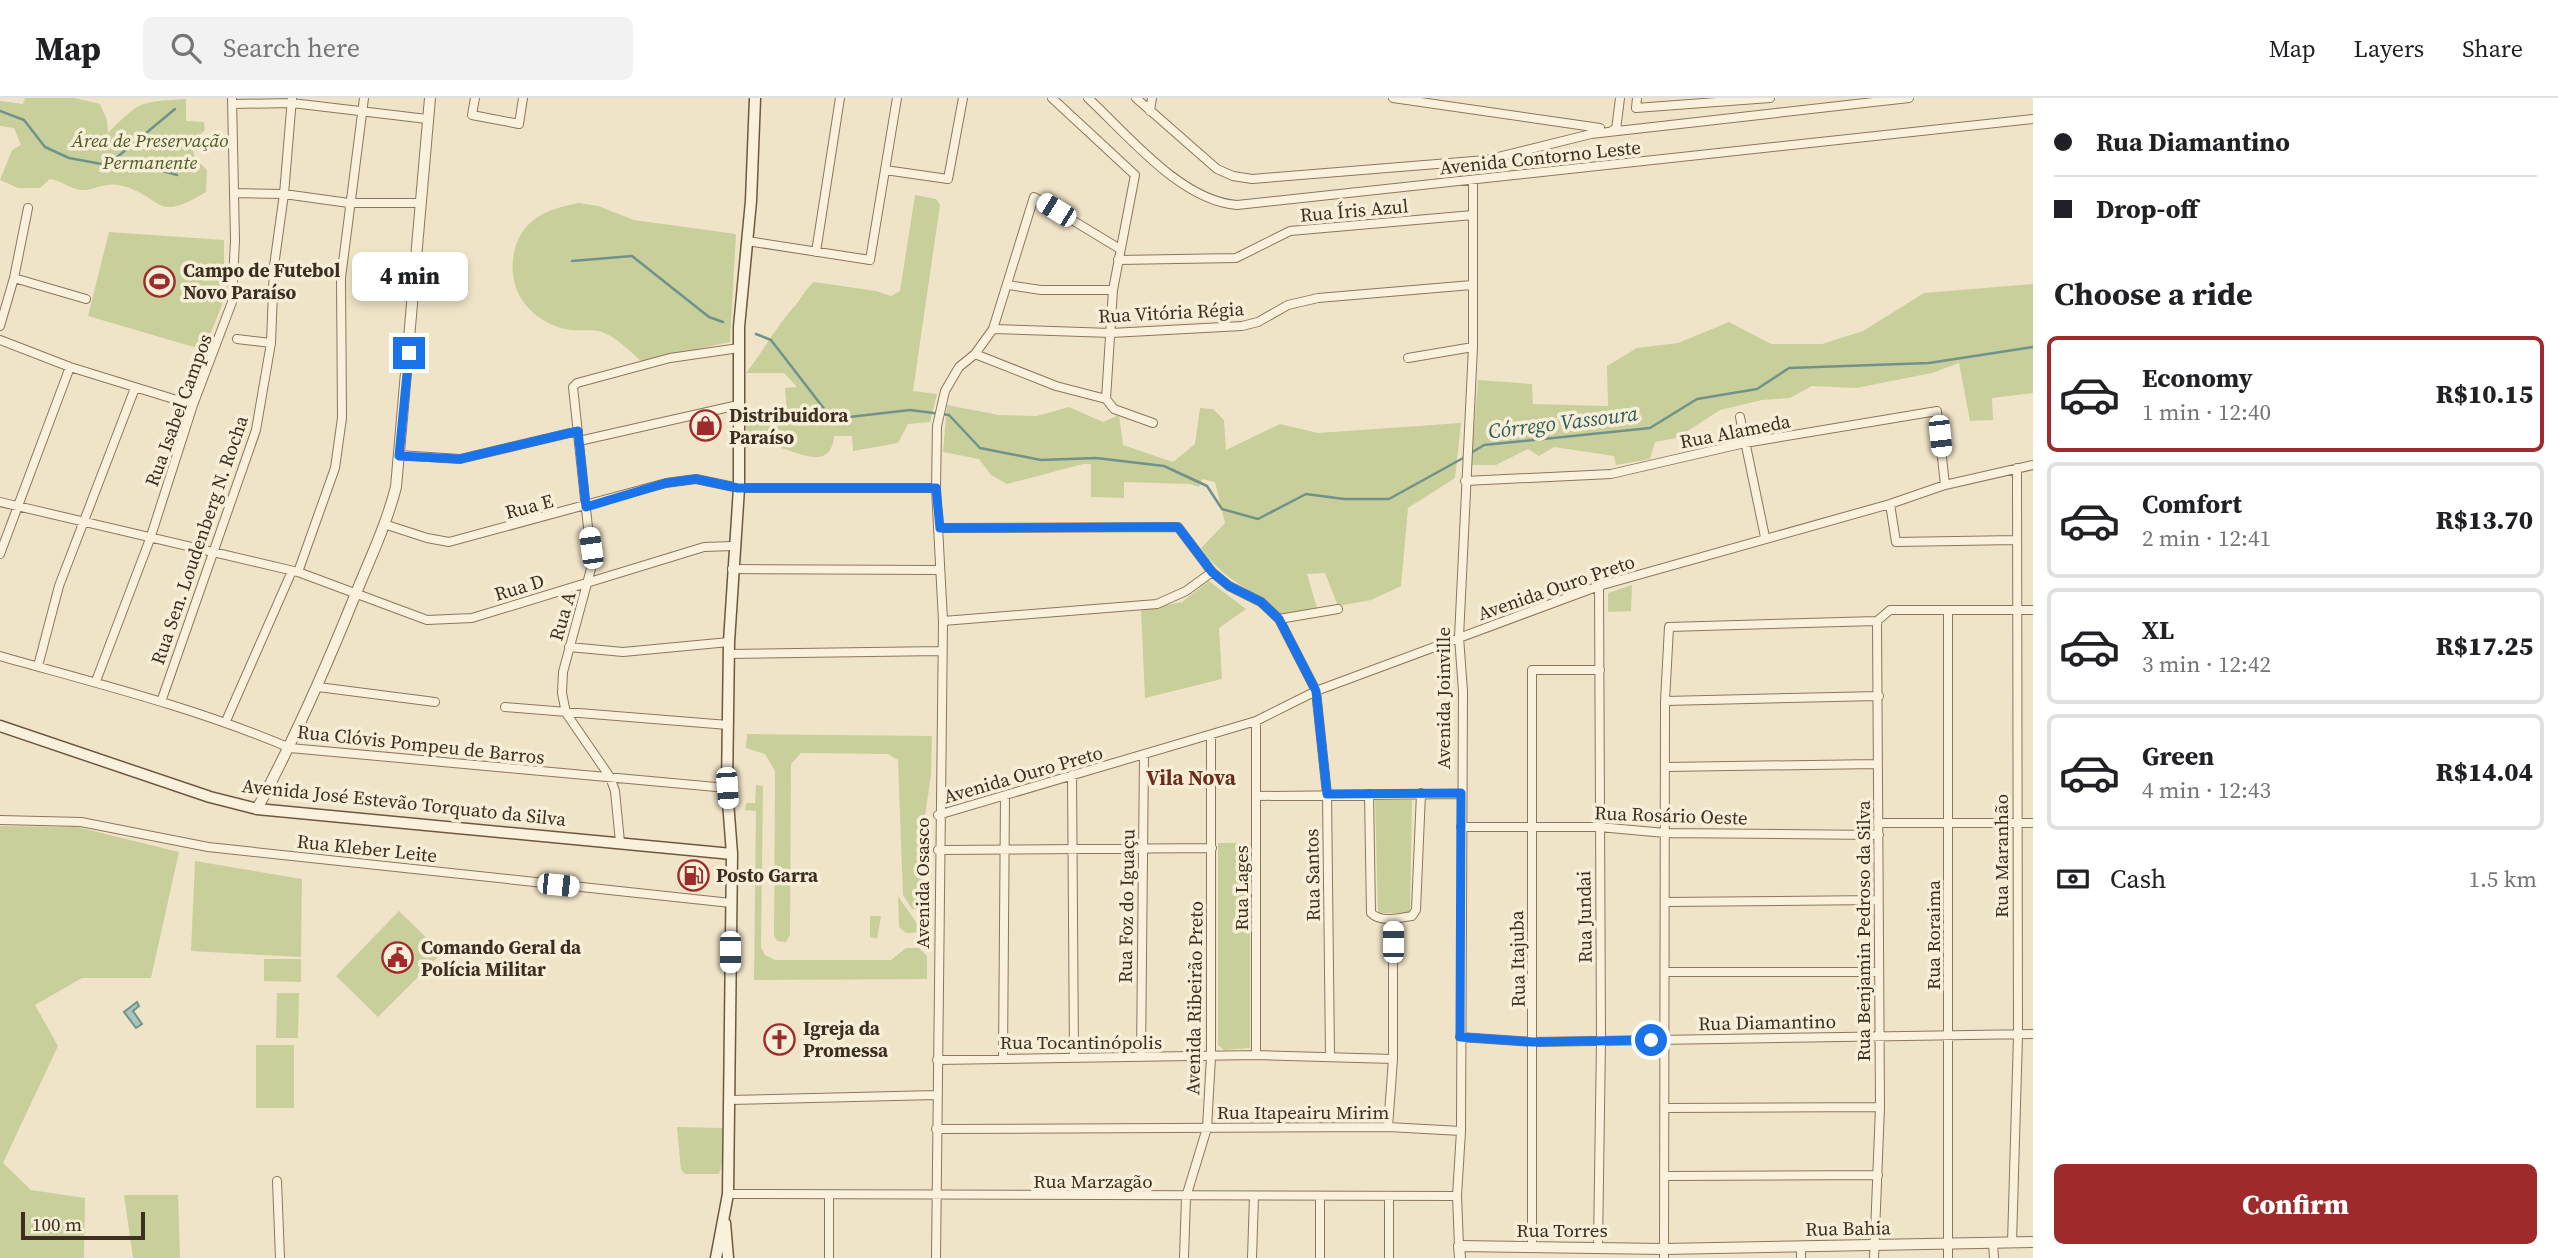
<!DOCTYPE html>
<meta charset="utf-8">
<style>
:root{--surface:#fff;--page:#f2f2f2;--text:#202124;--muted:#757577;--line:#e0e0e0;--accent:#9e2a2b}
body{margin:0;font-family:"Source Serif 4",serif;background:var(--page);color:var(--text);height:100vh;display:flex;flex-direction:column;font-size:26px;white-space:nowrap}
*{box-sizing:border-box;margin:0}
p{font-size:23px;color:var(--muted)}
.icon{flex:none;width:38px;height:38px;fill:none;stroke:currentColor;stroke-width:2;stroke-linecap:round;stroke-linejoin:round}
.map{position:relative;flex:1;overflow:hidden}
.panel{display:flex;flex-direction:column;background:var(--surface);width:525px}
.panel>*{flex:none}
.guide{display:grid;align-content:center;height:154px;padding:0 21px;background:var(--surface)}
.scale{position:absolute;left:21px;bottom:18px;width:124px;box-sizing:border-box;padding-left:7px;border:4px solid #3d2e20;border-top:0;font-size:19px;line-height:24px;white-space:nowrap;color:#3d2e20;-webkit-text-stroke:5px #f7eed8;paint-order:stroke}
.end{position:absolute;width:32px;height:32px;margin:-16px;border:9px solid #1a73e8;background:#fff;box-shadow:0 0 0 4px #fff}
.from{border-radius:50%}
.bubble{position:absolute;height:49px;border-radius:10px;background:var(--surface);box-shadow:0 4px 10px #0003;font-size:23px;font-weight:800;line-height:49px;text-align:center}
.car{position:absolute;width:21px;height:42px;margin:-21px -10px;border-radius:9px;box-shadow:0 0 5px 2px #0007;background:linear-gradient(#fff 24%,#345 0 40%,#fff 0 76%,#345 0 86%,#fff 0)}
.guide b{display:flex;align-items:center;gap:24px;height:66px;font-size:26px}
.guide b+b{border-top:2px solid var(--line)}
.guide i{width:18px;height:18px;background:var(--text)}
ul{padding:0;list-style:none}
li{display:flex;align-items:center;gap:21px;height:116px;margin:0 14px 10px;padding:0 7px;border:4px solid var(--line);border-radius:10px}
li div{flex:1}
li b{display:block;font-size:26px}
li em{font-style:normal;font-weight:800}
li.selected{border-color:var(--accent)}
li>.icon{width:63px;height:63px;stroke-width:1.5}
h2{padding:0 21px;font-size:32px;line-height:84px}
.pay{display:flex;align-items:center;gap:18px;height:77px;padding:0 21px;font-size:26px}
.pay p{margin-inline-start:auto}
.button{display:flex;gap:14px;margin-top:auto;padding:14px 21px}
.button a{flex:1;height:80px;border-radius:10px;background:var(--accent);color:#fff;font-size:28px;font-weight:800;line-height:80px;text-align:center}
header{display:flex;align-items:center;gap:42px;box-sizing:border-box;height:98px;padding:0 35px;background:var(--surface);border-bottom:2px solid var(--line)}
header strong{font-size:33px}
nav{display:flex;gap:38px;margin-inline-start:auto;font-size:24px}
.search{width:490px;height:63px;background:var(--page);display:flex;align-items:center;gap:18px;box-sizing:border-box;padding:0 24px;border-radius:10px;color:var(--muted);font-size:26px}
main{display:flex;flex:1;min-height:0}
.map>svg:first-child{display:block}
</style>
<header>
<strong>Map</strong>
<div class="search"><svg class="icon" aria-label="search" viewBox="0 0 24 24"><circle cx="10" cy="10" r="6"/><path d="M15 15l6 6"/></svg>Search here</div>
<nav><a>Map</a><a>Layers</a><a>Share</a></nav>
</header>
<main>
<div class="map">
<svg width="2033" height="1160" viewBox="0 0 2033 1160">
<rect width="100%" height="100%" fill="#f0e4c8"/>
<path fill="#c9cf9b" d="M25,0H75L100,6L107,22L108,35C141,2 140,4 186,1V23L204,24L205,32L191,44L195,60L207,72L206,94C152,127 165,97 118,87C105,84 92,93 80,92C70,90 61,83 50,81L40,90H18L0,82L12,52L21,47L14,30L0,28V3L23,6Z
M915,97L936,101L940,107L913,293L937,296L930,324L908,326L898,345L853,353L852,338H834C831,376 795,352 774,348C766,346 755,349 746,350V318L787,315L785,290L797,289L784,275H746C763,254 775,230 793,210C801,202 804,192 814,184L876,193L891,198L900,193Z
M579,105L598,108L634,122L736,136L730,244L641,263C630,253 616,239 602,234C593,231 580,233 570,232C530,225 504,191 515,151C523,120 550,110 579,105Z
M109,134L224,142V202L204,252L88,218Z
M2033,186V295L1992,300L1993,322L1970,323L1959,265L1932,275L1856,290L1812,288L1790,300L1762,302L1720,312L1677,340L1655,344L1650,361L1616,367L1614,358L1554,349L1539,358L1528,351L1496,367H1471L1478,282L1532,286L1533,306L1608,308L1607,268L1637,250L1678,245L1729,224L1771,246H1822L1863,233L1924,195Z
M947,307L999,317L1037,318L1069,309L1103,324L1119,317L1123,347L1173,364L1195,346L1200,310L1213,311L1224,322L1226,352L1280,326L1318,335L1461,325L1455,380L1408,410L1401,488L1371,502L1338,508L1325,475L1307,476L1317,510L1280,517C1253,490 1224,484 1201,450L1225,425L1215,384L1202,381L1199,389L1190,386L1124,384V400L1091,399V366H1083L1007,386L991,377L979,361L943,354Z
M1209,483L1246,511L1219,530L1222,581L1145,600L1141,512L1182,504Z
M1632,487L1631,513L1608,514V495Z
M747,636L932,638L931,677L923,732L922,811H912L903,797L898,662L888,656L801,655L791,666L790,837L786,844L777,843L774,837L775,673L765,656L746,650Z
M756,687L763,688L761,849L765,857L775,862H891L906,850H919L927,858V881L754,882L756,713L745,712L746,705H755Z
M1375,702H1412L1410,815H1378Z
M0,728L77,729L179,754L151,880H82L35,907L58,948L3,1065L31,1092L85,1100L84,1160H0Z
M1218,745H1250V950L1224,952L1218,947Z
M195,763L302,781L301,859L191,853Z
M898,798L920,830V834L906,835L899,829Z
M399,813L442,855L378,919L336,878Z
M870,818H881L877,841L870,839Z
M264,861H301V884L264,883Z
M277,895H299L298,940H276Z
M256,947H294V1010H256Z
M677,1029L723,1030L722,1067L719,1076H685L681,1072Z
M124,1097H178L180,1160H133Z"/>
<path fill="#a9c4bc" stroke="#6f938a" stroke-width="2" d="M137,904L139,908L133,913L142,926L136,930L124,914Z"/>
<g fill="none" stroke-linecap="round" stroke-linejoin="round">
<path stroke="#6f938a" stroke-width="2.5" d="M0,13L24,22L45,49L69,60L107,67L132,64L177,77
M110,65L175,11
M572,163L632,158L709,219L723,224
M756,236L771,242L832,321L910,312L949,317L980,350L1041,362L1096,360L1164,368L1207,388L1222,411L1258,421L1306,396L1344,401H1389L1465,359
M1471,355L1484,347L1650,330L1697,301L1757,291L1789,270L1929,265L2033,249"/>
<defs>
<path id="minor" d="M475,0L472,17L519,26L523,0
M1052,0L1135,77L1113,192L1106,301
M1088,0C1128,37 1181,103 1237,107L2033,21
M1136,0L1217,71L1233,78L1252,81L1486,62L1591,36L1909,0
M1393,0L1600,30
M1637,0L1636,10L1770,0
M233,6L292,5L427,21
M1150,13L1152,0
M1613,32H1616L1620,0
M885,72L948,81L963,0
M235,95L284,96L349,105H421
M747,143L870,162L897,0
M816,154L840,0
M1118,162L1236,160L1290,133L1473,117
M14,180L86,201
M1008,187L1041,192H1113
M0,228L14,180L28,110
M993,231L1111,235L1242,228L1258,224L1288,207L1318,200L1472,187
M237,241L271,245
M0,242L70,269L193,307
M975,256L1056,288L1106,301L1114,311L1153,325
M1408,260L1473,249
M1740,319L1765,439
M579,343L738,307
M399,357L460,361L578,333
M1465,383L1611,376L1745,345L1937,313L1945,387
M0,404L298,474L427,522L472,520L704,449L733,448
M1890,406L1896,444L2016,442
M387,427L427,440L449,444L666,385L696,381L739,390H936
M940,430L1178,429L1212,474L1229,488L1261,504L1279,521L1316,593L1327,696L1330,958
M0,456L70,269
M732,471L940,472
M298,474L335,370L342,320L341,180L364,0
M1279,521L1338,511
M943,523L1157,506L1186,493L1212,474
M569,549L623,554L729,544
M729,556L942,553
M0,558C99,586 196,610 290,650L727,690
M38,568L59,488L135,290
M96,583L150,441L193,307L232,204L235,142L232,0
M318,589L435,604
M162,601L256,332L271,245L274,168L284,96L292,0
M1665,603L1879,598
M505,609L728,627
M226,623L292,473
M1665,669L1877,666
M1072,677L1074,960
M1369,696L1371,815C1381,825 1399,820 1412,818L1416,812L1421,695
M1258,698L1461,696
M938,717L1256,623L1316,593L1599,488L1890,406L1945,387L2033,367
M0,722L81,724L208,749L731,805
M1878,725H2033
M1461,729H1599L1665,735L1879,737
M620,744L615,693L610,679L566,615L562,595L563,574L592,467L573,289L577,285L670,260L739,250
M938,752L1212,750
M1665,804L1878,802
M1665,874H1878
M1460,939L1533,944L2033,936
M1256,957V623
M1003,959L1005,698
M1141,959L1144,657
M937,962L1256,957L1393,961
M729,1002L936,997
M1665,1010L1880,1009
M1388,1029L1393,961V821
M936,1031L1388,1029L1461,1033
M1665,1078L1878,1077
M277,1083L280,1160
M728,1096L1457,1098
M829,1097V1160
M1389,1098V1160
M1993,1145L1994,1160
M2012,1145L2018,938L2017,370
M1459,1148L1457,1098L1461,1033L1463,593L1459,539L1473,249V83
M1801,1148V1160
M1532,1149V572H1600
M1598,1149L1601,943L1599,488
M936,1160L943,523L936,390L937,328L945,293L959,269L975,256L993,231L1034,99L1120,151
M1184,1160L1186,1099L1207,1030L1211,959V638
M1252,1160L1254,1098
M1320,1160V1099
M1664,1160L1665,603L1669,529L1877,523
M1874,1160L1880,1009L1877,523L1890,512H2033
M1948,1160V514"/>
<path id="tertiary" d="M257,711C294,642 325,572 354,500C369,463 386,428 396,389L430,0
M1460,1160L1459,1148L1664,1151L2033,1144"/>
<path id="secondary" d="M0,628L210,699L257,711L732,756
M725,1125L728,1160
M716,1160L728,1096L732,756L727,690L729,544L739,390V229L751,103L755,0"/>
</defs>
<use href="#minor" stroke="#8d765c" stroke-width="10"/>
<use href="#tertiary" stroke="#8d765c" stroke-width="12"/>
<use href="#secondary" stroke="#6f573f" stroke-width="13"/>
<use href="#minor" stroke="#faf1dc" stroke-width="8"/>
<use href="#tertiary" stroke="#faf1dc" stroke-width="10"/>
<use href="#secondary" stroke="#faf1dc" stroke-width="10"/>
</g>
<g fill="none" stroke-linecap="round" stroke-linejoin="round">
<path stroke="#1a73e8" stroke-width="9" d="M409,255L399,358L460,361L578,333L586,409L666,385L696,381L738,390H936L940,430L1178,429L1212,474L1229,488L1261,504L1279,521L1316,593L1327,696L1461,695L1460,939L1533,944L1651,942"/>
</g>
<defs>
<symbol id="stadium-ring" viewBox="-11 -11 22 22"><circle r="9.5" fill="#f7eed8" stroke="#9e2a2b" stroke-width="1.5"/><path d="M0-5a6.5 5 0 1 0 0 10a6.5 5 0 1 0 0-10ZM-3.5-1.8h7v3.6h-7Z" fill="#9e2a2b"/></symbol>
<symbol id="shop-ring" viewBox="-11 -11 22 22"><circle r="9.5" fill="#f7eed8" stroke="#9e2a2b" stroke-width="1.5"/><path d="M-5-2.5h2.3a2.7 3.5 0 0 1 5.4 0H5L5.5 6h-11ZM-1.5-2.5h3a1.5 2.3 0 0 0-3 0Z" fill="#9e2a2b"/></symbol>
<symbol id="fuel-ring" viewBox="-11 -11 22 22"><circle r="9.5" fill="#f7eed8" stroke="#9e2a2b" stroke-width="1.5"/><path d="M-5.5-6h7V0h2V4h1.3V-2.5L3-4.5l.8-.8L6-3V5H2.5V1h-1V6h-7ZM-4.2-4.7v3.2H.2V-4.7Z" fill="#9e2a2b"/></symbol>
<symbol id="civic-ring" viewBox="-11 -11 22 22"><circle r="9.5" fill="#f7eed8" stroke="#9e2a2b" stroke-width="1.5"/><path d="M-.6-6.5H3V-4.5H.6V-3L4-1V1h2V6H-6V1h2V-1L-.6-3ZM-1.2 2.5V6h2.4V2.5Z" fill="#9e2a2b"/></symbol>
<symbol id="church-ring" viewBox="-11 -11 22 22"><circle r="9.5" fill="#f7eed8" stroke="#9e2a2b" stroke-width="1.5"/><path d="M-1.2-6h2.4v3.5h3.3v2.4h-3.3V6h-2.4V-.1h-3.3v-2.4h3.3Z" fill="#9e2a2b"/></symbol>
</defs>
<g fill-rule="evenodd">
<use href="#stadium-ring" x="142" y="166" width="35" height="35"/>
<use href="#shop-ring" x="688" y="310" width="35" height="35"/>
<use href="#fuel-ring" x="676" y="760" width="35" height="35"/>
<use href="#civic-ring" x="380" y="842" width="35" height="35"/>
<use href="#church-ring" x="762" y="924" width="35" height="35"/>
</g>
<g text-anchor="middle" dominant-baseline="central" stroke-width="7" stroke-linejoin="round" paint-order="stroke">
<g font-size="19" font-style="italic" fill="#4d5a26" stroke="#f7eed8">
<text x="150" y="42">Área de Preservação<tspan x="150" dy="22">Permanente</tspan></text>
</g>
<g font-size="19" fill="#3d2e20" stroke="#f7eed8">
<text transform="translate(1540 59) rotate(-6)">Avenida Contorno Leste</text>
<text transform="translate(1354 112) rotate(-5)">Rua Íris Azul</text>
<text transform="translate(1171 214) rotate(-3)">Rua Vitória Régia</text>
<text transform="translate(178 312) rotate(-70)">Rua Isabel Campos</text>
<text transform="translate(1735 333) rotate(-11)">Rua Alameda</text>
<text transform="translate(529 408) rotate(-15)">Rua E</text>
<text transform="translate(199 442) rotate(-71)">Rua Sen. Loudenberg N. Rocha</text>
<text transform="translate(519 489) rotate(-17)">Rua D</text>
<text transform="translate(1556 489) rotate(-19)">Avenida Ouro Preto</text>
<text transform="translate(562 518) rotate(-74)">Rua A</text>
<text transform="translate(1443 600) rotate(-90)">Avenida Joinville</text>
<text transform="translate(421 646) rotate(6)">Rua Clóvis Pompeu de Barros</text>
<text transform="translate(1023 676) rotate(-16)">Avenida Ouro Preto</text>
<text transform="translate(404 704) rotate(6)">Avenida José Estevão Torquato da Silva</text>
<text transform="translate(1671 717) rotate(2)">Rua Rosário Oeste</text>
<text transform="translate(367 750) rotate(6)">Rua Kleber Leite</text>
<text transform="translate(2001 758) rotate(-90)">Rua Maranhão</text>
<text transform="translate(1312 777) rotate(-91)">Rua Santos</text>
<text transform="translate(922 785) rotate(-90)">Avenida Osasco</text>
<text transform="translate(1241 790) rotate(-90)">Rua Lages</text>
<text transform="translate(1126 808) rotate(-89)">Rua Foz do Iguaçu</text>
<text transform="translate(1584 819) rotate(-91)">Rua Jundai</text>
<text transform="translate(1863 833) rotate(-90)">Rua Benjamin Pedroso da Silva</text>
<text transform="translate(1933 837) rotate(-90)">Rua Roraima</text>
<text transform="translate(1517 861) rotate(-91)">Rua Itajuba</text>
<text transform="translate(1194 900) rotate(-89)">Avenida Ribeirão Preto</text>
<text transform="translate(1767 924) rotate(-1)">Rua Diamantino</text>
<text x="1081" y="944">Rua Tocantinópolis</text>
<text x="1303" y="1014">Rua Itapeairu Mirim</text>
<text x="1093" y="1083">Rua Marzagão</text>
<text transform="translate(1848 1130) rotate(-1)">Rua Bahia</text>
<text x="1562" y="1132">Rua Torres</text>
</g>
<g font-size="19" font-weight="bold" fill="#3d2e20" stroke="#f7eed8" text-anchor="start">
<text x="183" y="172">Campo de Futebol<tspan x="183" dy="22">Novo Paraíso</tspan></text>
<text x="729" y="317">Distribuidora<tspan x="729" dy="22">Paraíso</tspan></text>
<text x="716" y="777">Posto Garra</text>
<text x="421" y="849">Comando Geral da<tspan x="421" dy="22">Polícia Militar</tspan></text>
<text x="803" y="930">Igreja da<tspan x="803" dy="22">Promessa</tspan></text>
</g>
<g font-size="21" font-style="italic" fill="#2f5d5a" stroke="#f7eed8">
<text transform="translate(1563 324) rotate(-7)">Córrego Vassoura</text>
</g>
<g font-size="21" font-weight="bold" fill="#6b2e1e" stroke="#f7eed8">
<text x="1191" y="679">Vila Nova</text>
</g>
</g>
</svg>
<div class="scale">100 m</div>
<i class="end from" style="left:1651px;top:942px"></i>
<i class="end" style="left:409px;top:255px"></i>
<div class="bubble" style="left:352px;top:154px;width:116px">4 min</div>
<i class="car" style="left:1056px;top:112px;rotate:302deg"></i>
<i class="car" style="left:1940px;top:338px;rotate:174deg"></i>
<i class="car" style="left:591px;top:450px;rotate:352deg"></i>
<i class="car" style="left:727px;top:690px;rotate:176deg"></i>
<i class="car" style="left:558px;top:787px;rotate:96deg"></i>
<i class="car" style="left:1393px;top:844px;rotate:0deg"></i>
<i class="car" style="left:730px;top:854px;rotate:180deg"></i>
</div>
<section class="panel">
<div class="guide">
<b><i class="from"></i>Rua Diamantino</b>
<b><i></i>Drop-off</b>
</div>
<h2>Choose a ride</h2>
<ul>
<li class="selected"><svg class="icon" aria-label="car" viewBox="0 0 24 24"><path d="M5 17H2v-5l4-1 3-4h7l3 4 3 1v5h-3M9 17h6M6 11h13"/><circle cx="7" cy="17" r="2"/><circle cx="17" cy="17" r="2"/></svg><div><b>Economy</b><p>1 min · 12:40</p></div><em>R$10.15</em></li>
<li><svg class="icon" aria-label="car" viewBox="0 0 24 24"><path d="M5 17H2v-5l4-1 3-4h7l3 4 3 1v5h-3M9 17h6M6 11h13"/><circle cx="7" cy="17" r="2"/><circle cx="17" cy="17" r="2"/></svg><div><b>Comfort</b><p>2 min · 12:41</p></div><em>R$13.70</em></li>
<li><svg class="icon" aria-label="car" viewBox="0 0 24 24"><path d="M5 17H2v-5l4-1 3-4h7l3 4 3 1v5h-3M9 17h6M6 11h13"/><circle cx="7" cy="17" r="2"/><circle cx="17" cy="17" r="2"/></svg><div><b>XL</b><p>3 min · 12:42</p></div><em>R$17.25</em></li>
<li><svg class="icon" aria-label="car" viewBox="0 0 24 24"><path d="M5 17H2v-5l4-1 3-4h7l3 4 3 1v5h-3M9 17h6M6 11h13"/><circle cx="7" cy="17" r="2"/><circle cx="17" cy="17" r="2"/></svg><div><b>Green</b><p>4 min · 12:43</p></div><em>R$14.04</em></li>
</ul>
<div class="pay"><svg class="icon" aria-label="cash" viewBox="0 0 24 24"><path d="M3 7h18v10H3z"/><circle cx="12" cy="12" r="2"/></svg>Cash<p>1.5 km</p></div>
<div class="button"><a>Confirm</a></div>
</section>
</main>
